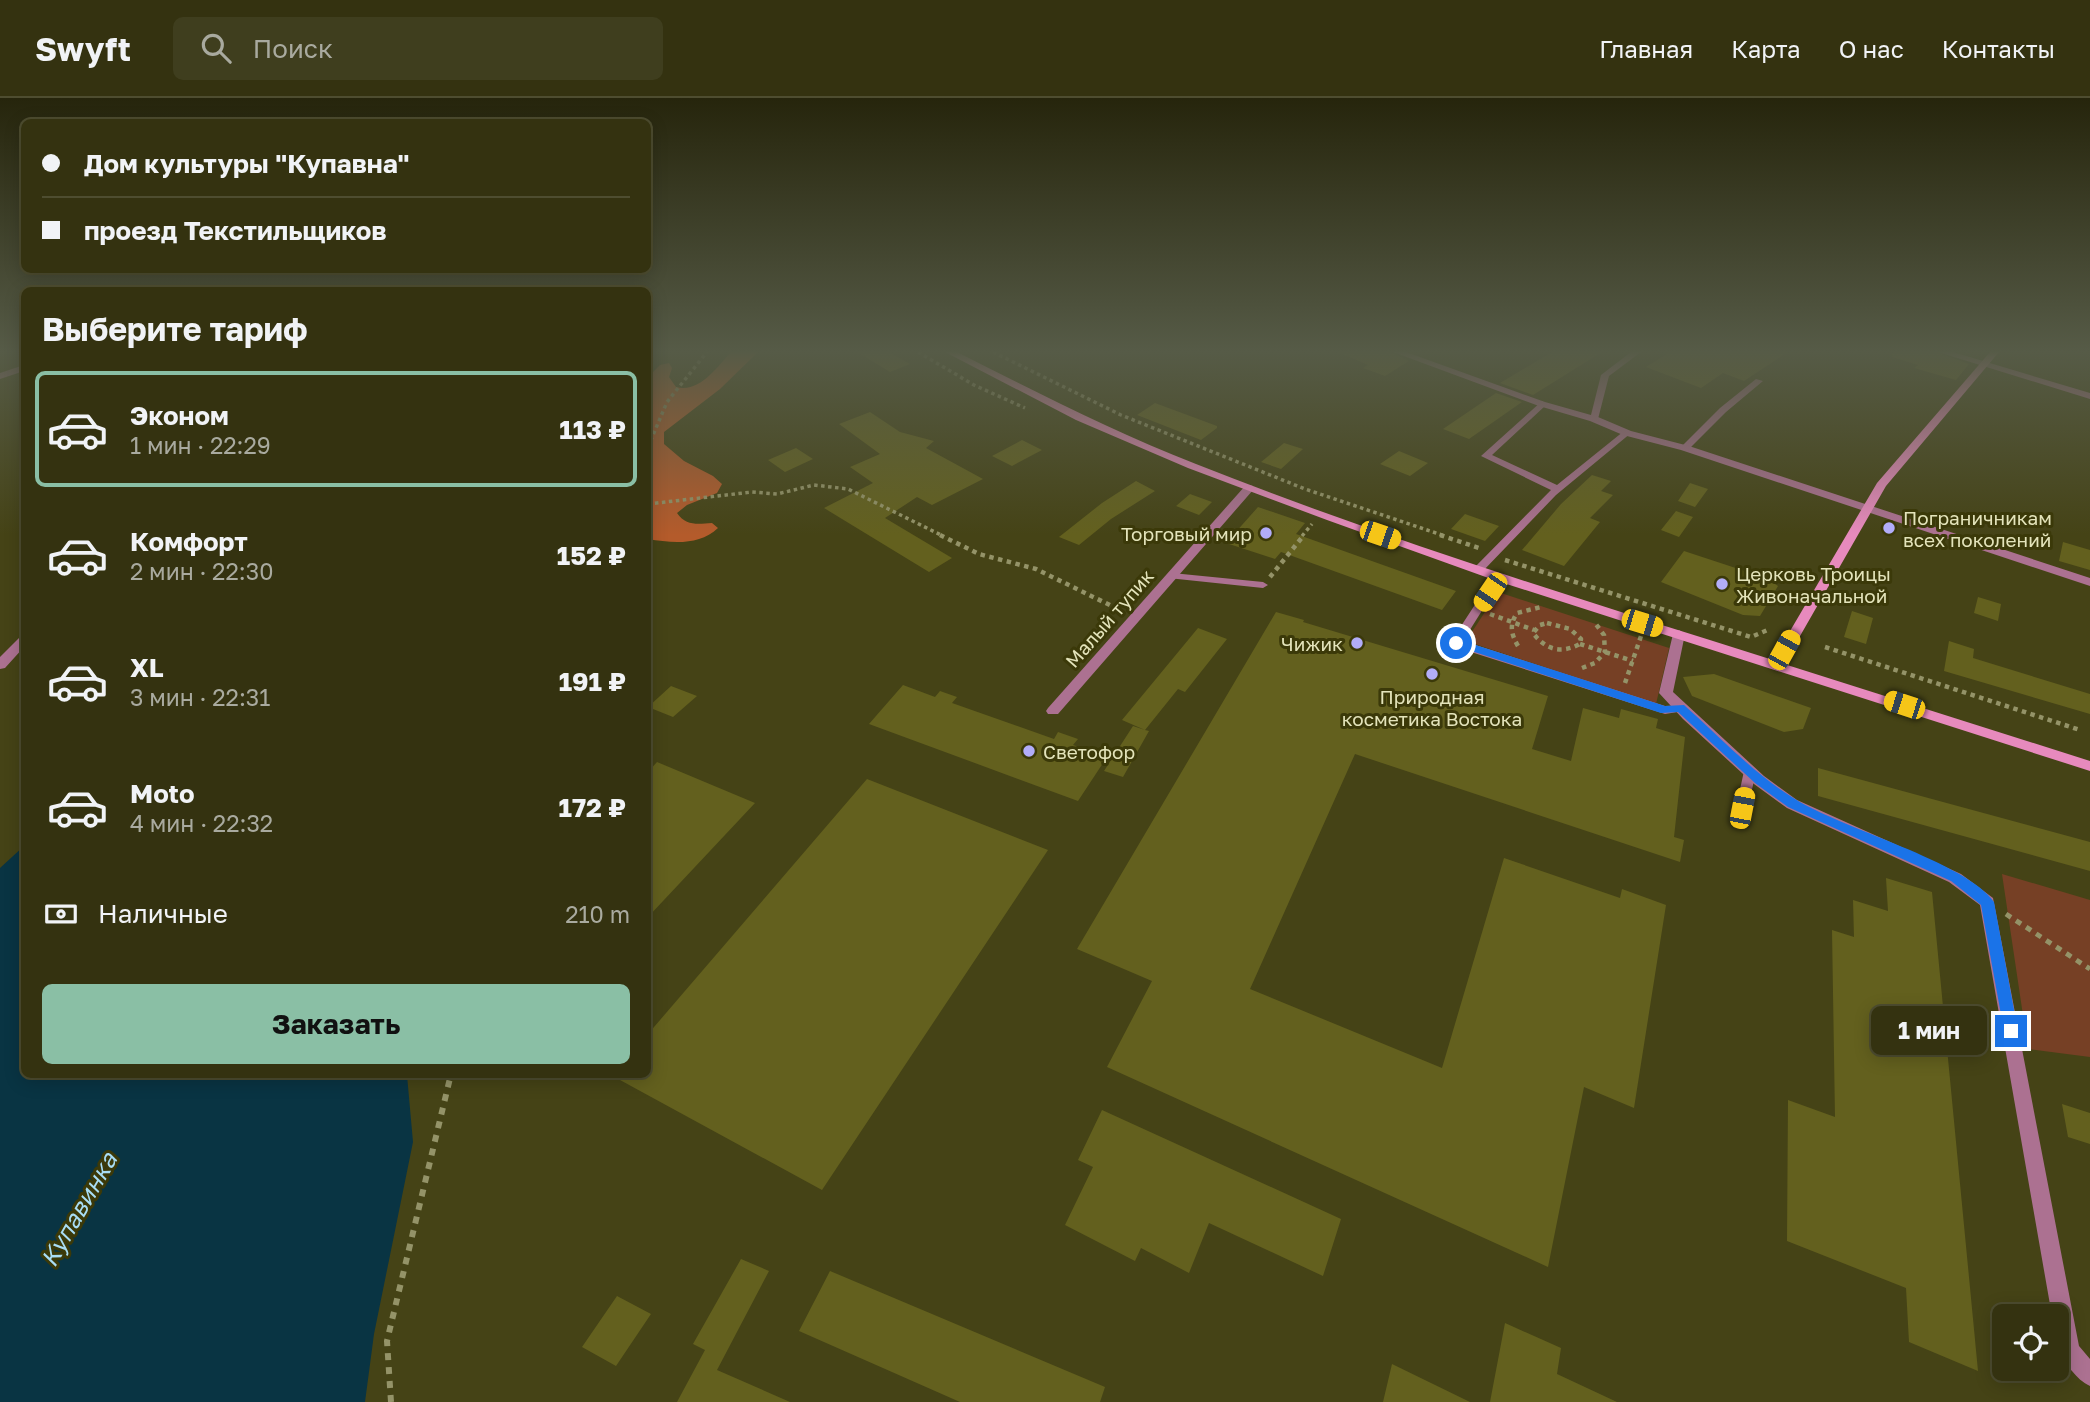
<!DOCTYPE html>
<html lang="ru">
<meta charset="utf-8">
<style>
:root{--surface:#343210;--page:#3f3e1e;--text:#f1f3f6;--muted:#a9aa9f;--line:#4e4d30;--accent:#8abfa5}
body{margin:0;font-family:"Golos Text",sans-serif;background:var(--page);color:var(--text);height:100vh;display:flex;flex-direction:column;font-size:26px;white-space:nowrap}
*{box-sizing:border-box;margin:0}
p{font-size:23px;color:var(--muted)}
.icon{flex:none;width:38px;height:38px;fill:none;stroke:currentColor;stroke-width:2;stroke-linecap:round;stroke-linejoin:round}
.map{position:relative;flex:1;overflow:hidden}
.drawer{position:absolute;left:21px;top:189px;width:630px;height:791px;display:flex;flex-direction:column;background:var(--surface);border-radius:10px;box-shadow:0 4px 18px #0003,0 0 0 2px var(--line)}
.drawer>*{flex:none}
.top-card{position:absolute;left:21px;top:21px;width:630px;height:154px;border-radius:10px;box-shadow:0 4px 18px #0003,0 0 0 2px var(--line);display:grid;align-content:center;height:154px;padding:0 21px;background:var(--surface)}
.tools{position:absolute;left:1992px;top:1206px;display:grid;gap:14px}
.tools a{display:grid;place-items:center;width:77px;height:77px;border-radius:10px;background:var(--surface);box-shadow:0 4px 18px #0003,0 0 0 2px var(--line);font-size:35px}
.end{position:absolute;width:32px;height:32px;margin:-16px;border:9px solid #1a73e8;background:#fff;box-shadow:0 0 0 4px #fff}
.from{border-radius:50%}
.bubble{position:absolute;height:49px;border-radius:10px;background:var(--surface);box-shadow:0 4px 18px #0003,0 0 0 2px var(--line);font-size:23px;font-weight:700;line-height:49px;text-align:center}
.car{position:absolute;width:21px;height:42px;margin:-21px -10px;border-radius:9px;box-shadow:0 0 5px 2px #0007;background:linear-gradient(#f5c518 24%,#345 0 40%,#f5c518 0 76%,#345 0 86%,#f5c518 0)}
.top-card b{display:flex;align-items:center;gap:24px;height:66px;font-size:26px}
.top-card b+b{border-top:2px solid var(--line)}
.top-card i{width:18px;height:18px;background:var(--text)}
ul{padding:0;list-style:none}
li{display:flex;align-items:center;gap:21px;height:116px;margin:0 14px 10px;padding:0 7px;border:4px solid transparent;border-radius:10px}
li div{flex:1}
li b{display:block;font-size:26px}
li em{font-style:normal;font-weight:700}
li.current{border-color:var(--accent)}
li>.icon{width:63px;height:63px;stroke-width:1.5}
h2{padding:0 21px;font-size:32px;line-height:84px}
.pay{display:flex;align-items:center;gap:18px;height:77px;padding:0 21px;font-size:26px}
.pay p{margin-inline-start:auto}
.button{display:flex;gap:14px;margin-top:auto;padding:14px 21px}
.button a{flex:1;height:80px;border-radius:10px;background:var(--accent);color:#111;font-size:28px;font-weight:700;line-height:80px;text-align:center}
header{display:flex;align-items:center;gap:42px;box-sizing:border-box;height:98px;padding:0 35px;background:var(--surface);border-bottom:2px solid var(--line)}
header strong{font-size:33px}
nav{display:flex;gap:38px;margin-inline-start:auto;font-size:24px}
.search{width:490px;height:63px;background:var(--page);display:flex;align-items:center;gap:18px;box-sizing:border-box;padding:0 24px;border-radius:10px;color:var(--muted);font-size:26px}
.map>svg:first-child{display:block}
</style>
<header>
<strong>Swyft</strong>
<div class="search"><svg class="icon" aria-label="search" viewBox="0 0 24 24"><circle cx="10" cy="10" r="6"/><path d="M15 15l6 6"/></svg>Поиск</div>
<nav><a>Главная</a><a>Карта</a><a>О нас</a><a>Контакты</a></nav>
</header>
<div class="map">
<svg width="2090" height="1304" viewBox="0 0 2090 1304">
<rect width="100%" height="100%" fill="#454316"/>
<path fill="#764025" d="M1498,494L1669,550L1656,606L1466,543Z
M2002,776L2090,802V959L2028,951Z"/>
<path fill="#b45b2b" d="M731,254H758L720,291L664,334V346L684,363L713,378L722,386L717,395L687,407L677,415C686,428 697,426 712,425L718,430C699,448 672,445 648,441V279L660,267L669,265L672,270L669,279L676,289C700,295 716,270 731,254Z"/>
<path fill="#093443" d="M24,748V976L407,977L413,1044L374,1236L365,1304H0V770Z"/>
<path fill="#63601e" d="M857,254H889L910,266L890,274Z
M1338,254H1391L1409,263L1385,278L1363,270L1368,267Z
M1552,254H1602L1533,297L1500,285Z
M1670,254H1788L1744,283L1723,275L1701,290L1646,269Z
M1893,254H1936L1969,266L1956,282L1914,270L1918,267L1892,259Z
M1496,295L1522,304L1469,341L1443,331Z
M1155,305L1217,328V330L1201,342L1137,317Z
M870,314L900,334L934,343L926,350L983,381L932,407L917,399L885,420L952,460L929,474L824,410L873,385L850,369L880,356L839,326Z
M1022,342L1042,352L1012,368L992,358Z
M1284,345L1303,351L1281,371L1261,364Z
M796,350L813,361L785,374L768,362Z
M1399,353L1428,365L1410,378L1380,366Z
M1592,377L1611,383L1601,393L1613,397L1590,420L1600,424L1564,468L1522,452L1561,406Z
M1136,383L1155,393L1111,421L1079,447L1059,439L1102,405Z
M1690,385L1708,391L1695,409L1678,403Z
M1190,396L1212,404L1199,417L1176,408Z
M1258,409L1305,425L1296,436L1456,493L1442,512L1281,454L1275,461L1226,445Z
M1676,413L1693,419L1679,439L1661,432Z
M1465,416L1499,428L1485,443L1451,431Z
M2063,444L2090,452V472L2059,463Z
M1684,453L1766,480L1778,488L1760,518L1743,517L1661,484Z
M1978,499L2001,506L1998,523L1974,515Z
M1852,513L1873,520L1866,546L1844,539Z
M1276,514L1304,522L1303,524L1548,598L1532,651L1571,663L1583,610L1619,620L1621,611L1658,621L1656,630L1685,639L1674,739L1684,742L1680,764L1355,656L1250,891L1442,970L1504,760L1620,800L1622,791L1666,807L1634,1010L1584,989L1548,1169L1107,969L1152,883L1077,851Z
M1198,530L1227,541L1185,594L1178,591L1145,632L1149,633L1123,679L1104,673L1133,628L1145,632L1122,622Z
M1949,543L1974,551L1973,560L2090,596V616L1944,573Z
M1714,576L1811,610L1803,631L1784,634L1692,598L1683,579Z
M903,587L935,599L940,593L957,599L952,605L1054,641L1058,634L1078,641L1073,647L1107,659L1078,703L869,626Z
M671,588L697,598L673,619L648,609Z
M657,664L755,705L648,819V674Z
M1818,670L2090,744V773L1818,698Z
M867,681L1048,752L822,1092L609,976H648V936Z
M1886,780L1932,794L1978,1273L1909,1244L1906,1190L1787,1143L1788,1002L1835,1019L1832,832L1854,839L1853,802L1888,813Z
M2062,1006L2090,1015V1046L2068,1039Z
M1102,1012L1341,1121L1323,1178L1209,1125L1189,1175L1141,1150L1135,1163L1065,1127L1093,1069L1078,1062Z
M741,1161L769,1173L717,1272L790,1304H677L705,1252L693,1246Z
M830,1173L1105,1289L1100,1304H960L799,1233Z
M617,1198L651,1216L616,1268L582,1249Z
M1505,1225L1561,1250L1557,1276L1617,1304H1490Z
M1392,1266L1470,1304H1383Z"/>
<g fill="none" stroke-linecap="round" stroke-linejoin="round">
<path stroke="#949368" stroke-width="3.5" stroke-dasharray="3.5 3.5" stroke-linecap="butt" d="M918,254L974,287L1025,310
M993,254L1121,317L1305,391L1445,438
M648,349L667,304L707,254
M648,406L752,394L777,396L814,387L848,391L943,438
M1302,438L1312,426"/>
<path stroke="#949368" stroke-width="4.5" stroke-dasharray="4.5 4.5" stroke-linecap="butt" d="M940,437L979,456L1036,471L1122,513
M1440,437L1482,451
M1505,462L1751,539L1770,531
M1270,479L1304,437
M1490,516L1534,532
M1547,525L1570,531L1581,541L1580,546C1561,556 1546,552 1533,535L1540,527Z
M1580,546L1633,563
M1518,548C1511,536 1509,527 1517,515L1541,509
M1825,549L2080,632
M1582,570L1595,565L1605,554L1604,537L1595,525
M1625,585L1641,538"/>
<path stroke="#949368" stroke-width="5" stroke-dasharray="6 6" stroke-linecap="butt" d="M2006,816L2090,871"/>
<path stroke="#949368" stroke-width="6" stroke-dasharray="7 7" stroke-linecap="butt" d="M391,1304L387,1243L451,976"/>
<path fill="#ac7191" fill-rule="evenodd" d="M1631,254H1641L1609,278L1598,321L1591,323L1590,321L1601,277Z
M1756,281L1763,283L1726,314L1688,352H1682V348L1720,310Z
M1542,303L1546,306L1545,308L1492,357L1557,387L1624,333L1631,335L1556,397L1482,474H1474V470L1551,392L1481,358Z
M1172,475L1263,484L1268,487L1263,490L1168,480L1167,478Z
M1498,476L1503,479L1463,543L1665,608L1684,607L1686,610L1684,613L1665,616L1452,548L1450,545L1493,479Z
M1750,669L1756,673L1748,710L1747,713H1737L1736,710L1744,673Z"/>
<path fill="#ac7191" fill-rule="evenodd" d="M1393,254H1406L1545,304L1598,319L1631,333L1689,348L2090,480V488L1681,352L1623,337L1590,323L1539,308Z
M1938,254H1953L2090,295V301Z
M24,267V273L0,281V275Z
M1249,387L1253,388V392L1058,616H1048L1046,613L1048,610L1245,388Z
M1679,532L1685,536L1673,594L1764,678L1797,702L1961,776L1993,800L2079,1248L2090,1261V1288C2082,1284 2078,1280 2072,1273C2055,1254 2056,1243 2056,1218H2052L1980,807L1949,784L1787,710L1754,686L1683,621L1659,595L1673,536Z
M24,538V549L5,570L0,571V559L20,539Z"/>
<path fill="#e78abd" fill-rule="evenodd" d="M945,254H957C1036,294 1114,334 1196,366C1385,441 1579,501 1773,562L1877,385L1990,254H1999L1886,388L1784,566L2090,663V673L1494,482L1327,422L1188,370L1076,322Z"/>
</g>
<linearGradient id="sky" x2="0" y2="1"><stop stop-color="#26250c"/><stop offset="0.58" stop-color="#565b47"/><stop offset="1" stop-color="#565b47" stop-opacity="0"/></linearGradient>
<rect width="2090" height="437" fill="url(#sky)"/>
<path fill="#1a73e8" d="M1453,542H1460L1665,608L1684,607C1720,639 1754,676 1795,701C1840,730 1967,764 1994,804L2018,933L2016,937H2006L2004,933L1981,807L1951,783L1788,709L1755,685L1678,614L1661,615L1453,547Z"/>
<g fill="#b2adf9" stroke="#3b3909" stroke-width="2.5">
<circle cx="1889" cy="430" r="7"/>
<circle cx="1266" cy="435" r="7"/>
<circle cx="1722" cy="486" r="7"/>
<circle cx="1357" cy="545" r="7"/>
<circle cx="1432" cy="576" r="7"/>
<circle cx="1029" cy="653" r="7"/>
</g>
<g text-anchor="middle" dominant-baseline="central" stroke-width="6" stroke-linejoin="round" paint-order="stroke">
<g font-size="19" fill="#e4e4bb" stroke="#3b3909" text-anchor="start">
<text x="1903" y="419">Пограничникам<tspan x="1903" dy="22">всех поколений</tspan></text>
<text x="1252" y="435" text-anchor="end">Торговый мир</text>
<text x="1736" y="475">Церковь Троицы<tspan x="1736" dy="22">Живоначальной</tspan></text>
<text x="1343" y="545" text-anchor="end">Чижик</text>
<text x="1432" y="598" text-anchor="middle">Природная<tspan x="1432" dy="22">косметика Востока</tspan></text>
<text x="1043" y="653">Светофор</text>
</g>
<g font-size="19" fill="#e4e4bb" stroke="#3b3909">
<text transform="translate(1109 520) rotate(-49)">Малый тупик</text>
</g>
<g font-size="24" font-style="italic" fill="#a8ddf5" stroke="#3b3909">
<text transform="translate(78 1111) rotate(-60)">Купавинка</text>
</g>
</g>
</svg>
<div class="tools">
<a><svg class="icon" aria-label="locate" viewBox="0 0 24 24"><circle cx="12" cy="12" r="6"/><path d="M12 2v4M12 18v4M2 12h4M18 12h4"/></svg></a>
</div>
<i class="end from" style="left:1456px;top:545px"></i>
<i class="end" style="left:2011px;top:933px"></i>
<div class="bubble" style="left:1871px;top:908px;width:116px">1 мин</div>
<i class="car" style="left:1380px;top:437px;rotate:109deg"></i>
<i class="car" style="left:1490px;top:494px;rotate:214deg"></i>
<i class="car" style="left:1642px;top:525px;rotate:107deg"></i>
<i class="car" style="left:1784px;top:552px;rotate:29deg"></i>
<i class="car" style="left:1904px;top:607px;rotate:288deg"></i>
<i class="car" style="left:1742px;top:710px;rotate:11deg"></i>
<div class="top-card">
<b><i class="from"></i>Дом культуры &quot;Купавна&quot;</b>
<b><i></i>проезд Текстильщиков</b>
</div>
<section class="drawer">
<h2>Выберите тариф</h2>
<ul>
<li class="current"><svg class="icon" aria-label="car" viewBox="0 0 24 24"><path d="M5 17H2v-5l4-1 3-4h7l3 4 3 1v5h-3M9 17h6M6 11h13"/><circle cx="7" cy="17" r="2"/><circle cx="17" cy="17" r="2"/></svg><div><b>Эконом</b><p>1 мин · 22:29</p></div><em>113 ₽</em></li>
<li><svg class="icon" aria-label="car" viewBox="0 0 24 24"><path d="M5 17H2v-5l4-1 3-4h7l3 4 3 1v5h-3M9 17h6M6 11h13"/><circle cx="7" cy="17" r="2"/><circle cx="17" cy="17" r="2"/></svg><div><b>Комфорт</b><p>2 мин · 22:30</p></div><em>152 ₽</em></li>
<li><svg class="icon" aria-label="car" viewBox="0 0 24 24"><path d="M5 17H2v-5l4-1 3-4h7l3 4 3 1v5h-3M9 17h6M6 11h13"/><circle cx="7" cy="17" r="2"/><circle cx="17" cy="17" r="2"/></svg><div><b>XL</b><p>3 мин · 22:31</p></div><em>191 ₽</em></li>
<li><svg class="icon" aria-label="car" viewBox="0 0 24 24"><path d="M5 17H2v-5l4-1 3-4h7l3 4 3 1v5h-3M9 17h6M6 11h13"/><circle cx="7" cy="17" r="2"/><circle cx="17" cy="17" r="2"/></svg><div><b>Moto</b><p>4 мин · 22:32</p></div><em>172 ₽</em></li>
</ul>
<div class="pay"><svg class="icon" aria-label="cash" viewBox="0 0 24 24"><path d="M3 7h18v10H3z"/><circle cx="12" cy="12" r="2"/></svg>Наличные<p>210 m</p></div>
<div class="button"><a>Заказать</a></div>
</section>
</div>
